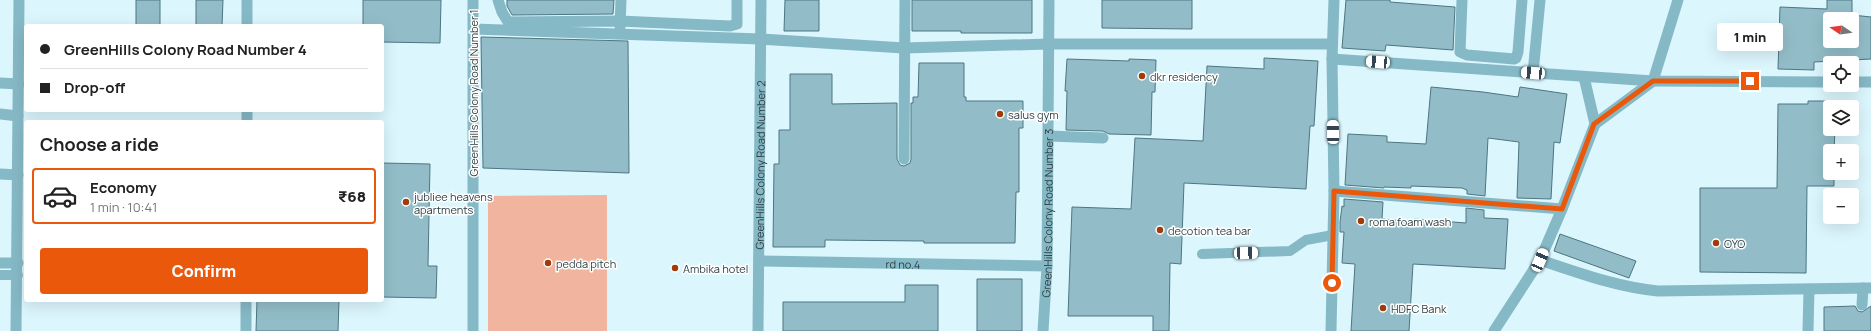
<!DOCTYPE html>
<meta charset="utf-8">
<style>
:root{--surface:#fff;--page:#f6f6f6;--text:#222;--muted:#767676;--line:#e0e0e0;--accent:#ea580c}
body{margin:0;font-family:Manrope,sans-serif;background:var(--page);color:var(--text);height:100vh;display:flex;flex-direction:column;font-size:15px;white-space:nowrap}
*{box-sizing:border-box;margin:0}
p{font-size:13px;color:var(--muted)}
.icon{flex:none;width:22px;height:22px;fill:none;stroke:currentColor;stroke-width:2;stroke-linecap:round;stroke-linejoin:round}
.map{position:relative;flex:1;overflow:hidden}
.details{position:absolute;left:24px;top:120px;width:360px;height:182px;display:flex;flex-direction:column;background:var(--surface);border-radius:4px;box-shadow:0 4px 16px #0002}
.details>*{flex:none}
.top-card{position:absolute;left:24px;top:24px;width:360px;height:88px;border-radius:4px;box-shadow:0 4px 16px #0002;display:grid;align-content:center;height:88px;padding:0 16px;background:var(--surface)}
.needle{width:26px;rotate:283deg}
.controls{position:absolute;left:1823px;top:12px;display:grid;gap:8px}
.controls a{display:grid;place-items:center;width:36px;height:36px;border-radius:4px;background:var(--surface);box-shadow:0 4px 16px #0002;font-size:20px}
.end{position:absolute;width:18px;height:18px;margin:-9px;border:5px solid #ea580c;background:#fff;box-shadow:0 0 0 2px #fff}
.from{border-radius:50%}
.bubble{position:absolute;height:28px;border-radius:4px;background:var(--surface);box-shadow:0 4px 16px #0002;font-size:13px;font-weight:800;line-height:28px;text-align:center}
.car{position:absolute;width:12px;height:24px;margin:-12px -6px;border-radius:5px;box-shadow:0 0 3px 1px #0007;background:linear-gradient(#fff 24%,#345 0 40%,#fff 0 76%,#345 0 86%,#fff 0)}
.top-card b{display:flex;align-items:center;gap:14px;height:38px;font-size:15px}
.top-card b+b{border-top:1px solid var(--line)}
.top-card i{width:10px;height:10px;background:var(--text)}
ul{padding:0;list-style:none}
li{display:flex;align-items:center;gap:12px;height:56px;margin:0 8px 6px;padding:0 8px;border:2px solid var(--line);border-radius:4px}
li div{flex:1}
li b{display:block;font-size:15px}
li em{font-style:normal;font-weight:800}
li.on{border-color:var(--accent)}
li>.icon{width:36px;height:36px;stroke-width:1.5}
h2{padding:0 16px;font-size:18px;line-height:48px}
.button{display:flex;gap:8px;margin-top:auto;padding:8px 16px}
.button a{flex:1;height:46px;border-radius:4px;background:var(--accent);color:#fff;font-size:16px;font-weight:800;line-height:46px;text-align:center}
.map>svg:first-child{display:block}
</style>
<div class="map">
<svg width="1871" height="331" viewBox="0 0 1871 331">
<rect width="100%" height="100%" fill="#dcf6fd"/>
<path fill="#f1b59f" d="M607,195V331H488V196Z"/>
<path fill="#92bdc8" stroke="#4d7680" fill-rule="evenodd" d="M136,0H160V26H136Z
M196,0H223L222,26H196Z
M363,0H441L440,43L382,42V26H363Z
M507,0H614L613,14L512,15L507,6Z
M785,0H819V31H784Z
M912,0H1032V33H961V31H912Z
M1102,0H1192V29L1102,28Z
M1346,0H1390V2L1455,7L1453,50L1386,45L1385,51L1342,48Z
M1827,0H1852V15L1871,17V59L1814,62V70L1778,69L1780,7L1827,9ZM1830,19H1852V41H1830Z
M481,37L628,41L629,173L483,168Z
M1264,58L1318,61L1314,126H1310L1306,189L1184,183L1181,264L1170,263L1169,331H1153V316H1068L1072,207L1131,209L1135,138L1203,141L1207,66L1264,69Z
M1067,59L1129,61V59L1156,60L1155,92H1152L1151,135L1109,134L1103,131L1066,130L1067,91H1065Z
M919,63H964V97H966V101H1023V128H1019V192H1016L1015,243H924V241L825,240V247H773L774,164H779V130H790V74H832V104L897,103V159L900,165L904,166L910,163L911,159V103H913V97H918Z
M1431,87L1483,92L1518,97L1520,87L1567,94L1560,143L1554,142L1551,199L1517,198L1519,142L1488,138L1485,196L1467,194V190L1462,188L1411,186V188L1384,187V188L1345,185L1348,134L1387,136V142L1426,144Z
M1808,101H1835V107H1830V129H1835L1834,151H1830V173H1834V186H1807L1806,273L1700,272V188H1777L1778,104H1808Z
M382,163L430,164L428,266H437L436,298L382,297Z
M1344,199L1383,202L1382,219L1413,222L1414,219L1466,223V208L1484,210V218L1508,219L1505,269L1413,264L1409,331H1351L1355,264L1342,263L1344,232H1340V222L1342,206L1344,207Z
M1560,234L1636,261L1629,278L1554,251Z
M977,279H1022V331H977Z
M905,285H938V331H783V302H905Z
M257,300H339L338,331H256Z
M1855,306L1858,311L1862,312L1871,306V331H1824V307Z"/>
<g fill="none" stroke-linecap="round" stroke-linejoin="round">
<path stroke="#86b9c6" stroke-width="10" d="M1202,254L1290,251L1306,240L1333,235
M0,275H18"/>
<g stroke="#86b9c6" stroke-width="11">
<path d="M498,0L502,12L508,22L620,21L730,26L737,24V0"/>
<path d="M1462,0L1460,52L1467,55L1514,59L1516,58L1518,52L1522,0"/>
<path d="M247,26V0"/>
<path d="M620,27L621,0"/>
<path d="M474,29L760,39L904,48L1049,44H1332"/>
<path d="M1332,59L1653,81L1830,82"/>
<path d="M1533,73L1540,0"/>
<path d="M1852,82H1871"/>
<path d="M0,83L19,84"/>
<path d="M0,114L18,116"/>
<path d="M247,122V110"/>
<path d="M1595,124L1653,81L1678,0"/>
<path d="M1049,136L1103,138"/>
<path d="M904,159L905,0"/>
<path d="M0,174L18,175"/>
<path d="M1334,191L1562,209"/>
<path d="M1540,260C1579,273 1617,287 1658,291L1871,288"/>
<path id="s1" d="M759,261L1047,266"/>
<path d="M0,263H18"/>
<path d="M1862,305L1863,288"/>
<path d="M16,331L19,0"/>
<path d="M246,331V300"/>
<path d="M473,331V0"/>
<path id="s2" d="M758,331L761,0"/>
<path id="s3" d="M1043,331L1047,266L1049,0"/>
<path d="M1331,331L1334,191L1332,59L1334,0"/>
<path d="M1494,331L1540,260L1562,209L1595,124L1584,77"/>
<path d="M1808,331L1809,289"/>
</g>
</g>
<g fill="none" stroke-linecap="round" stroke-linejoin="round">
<path stroke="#ea580c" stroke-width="5" d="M1332,283L1334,191L1562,209L1594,124L1653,81H1750"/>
</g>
<g fill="#a03c0b" stroke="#fff" stroke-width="1.5">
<circle cx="1142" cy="76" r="4"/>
<circle cx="1000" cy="114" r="4"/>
<circle cx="406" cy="202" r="4"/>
<circle cx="1361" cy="221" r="4"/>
<circle cx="1160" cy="230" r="4"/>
<circle cx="1716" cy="243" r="4"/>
<circle cx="548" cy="263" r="4"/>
<circle cx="675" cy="268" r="4"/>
<circle cx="1383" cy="308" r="4"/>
</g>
<g text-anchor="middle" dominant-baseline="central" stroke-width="3" stroke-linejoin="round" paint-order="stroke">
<g font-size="11" fill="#2c3e42" stroke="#fff" text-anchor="start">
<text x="1150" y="76">dkr residency</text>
<text x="1008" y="114">salus gym</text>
<text x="414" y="196">jubliee heavens<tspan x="414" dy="13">apartments</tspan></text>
<text x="1369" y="221">roma foam wash</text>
<text x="1168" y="230">decotion tea bar</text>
<text x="1724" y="243">OYO</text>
<text x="556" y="263">pedda pitch</text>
<text x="683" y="268">Ambika hotel</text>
<text x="1391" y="308">HDFC Bank</text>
</g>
<g font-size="11" fill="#2c3e42" stroke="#fff">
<text transform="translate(473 93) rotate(-90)">GreenHills Colony Road Number 1</text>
<text stroke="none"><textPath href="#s2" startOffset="166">GreenHills Colony Road Number 2</textPath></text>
<text stroke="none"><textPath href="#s3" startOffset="118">GreenHills Colony Road Number 3</textPath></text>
<text stroke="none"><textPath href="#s1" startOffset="144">rd no.4</textPath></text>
</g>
</g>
</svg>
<div class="controls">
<a><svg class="needle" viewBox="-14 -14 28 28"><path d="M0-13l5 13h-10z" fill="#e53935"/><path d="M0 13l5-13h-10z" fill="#767676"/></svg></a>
<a><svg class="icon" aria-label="locate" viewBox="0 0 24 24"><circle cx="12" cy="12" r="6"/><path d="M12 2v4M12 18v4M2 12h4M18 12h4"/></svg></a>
<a><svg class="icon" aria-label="layers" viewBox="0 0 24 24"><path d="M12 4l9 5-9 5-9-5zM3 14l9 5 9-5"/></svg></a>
<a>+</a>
<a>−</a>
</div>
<i class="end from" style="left:1332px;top:283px"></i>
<i class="end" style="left:1750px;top:81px"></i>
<div class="bubble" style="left:1717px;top:23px;width:66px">1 min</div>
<i class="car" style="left:1378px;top:62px;rotate:274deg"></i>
<i class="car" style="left:1533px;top:73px;rotate:274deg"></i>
<i class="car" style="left:1333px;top:132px;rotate:359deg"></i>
<i class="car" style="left:1246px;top:253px;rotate:88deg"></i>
<i class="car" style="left:1540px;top:260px;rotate:23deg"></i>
<div class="top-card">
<b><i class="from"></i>GreenHills Colony Road Number 4</b>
<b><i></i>Drop-off</b>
</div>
<section class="details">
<h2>Choose a ride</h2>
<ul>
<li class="on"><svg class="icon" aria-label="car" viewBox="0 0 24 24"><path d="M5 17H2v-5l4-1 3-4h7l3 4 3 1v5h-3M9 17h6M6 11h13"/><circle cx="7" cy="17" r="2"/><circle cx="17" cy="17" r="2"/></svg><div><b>Economy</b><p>1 min · 10:41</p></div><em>₹68</em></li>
</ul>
<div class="button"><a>Confirm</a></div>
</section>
</div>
